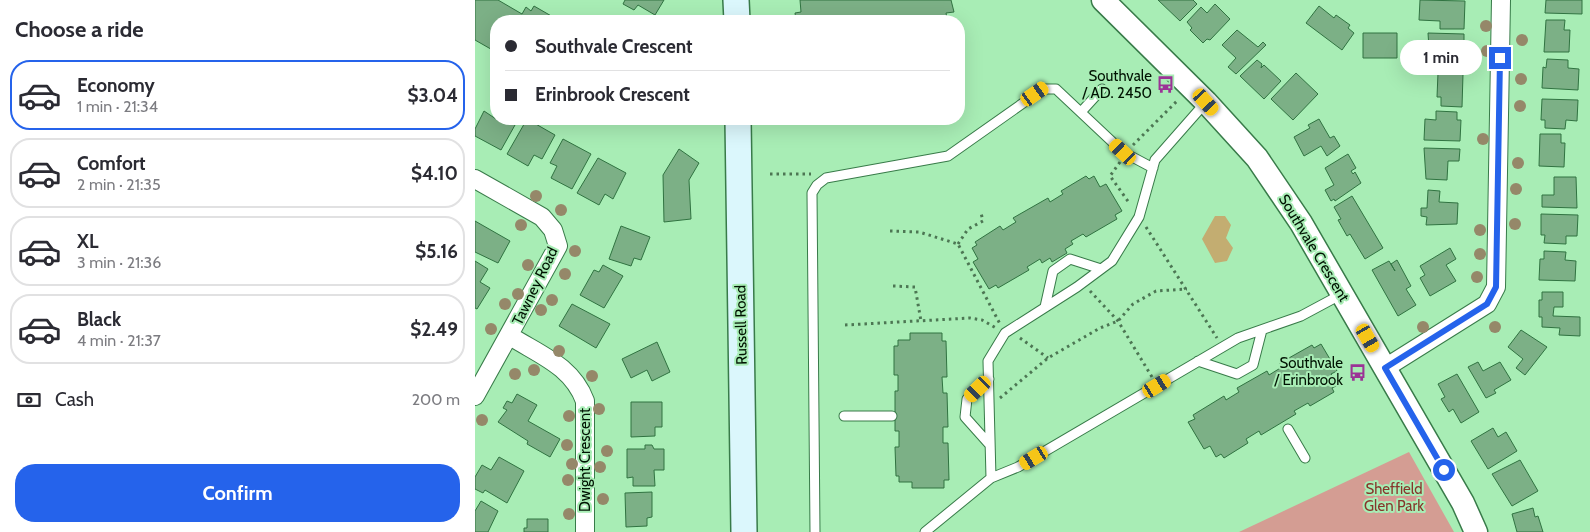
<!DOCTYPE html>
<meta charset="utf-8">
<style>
:root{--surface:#fff;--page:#f7f7f7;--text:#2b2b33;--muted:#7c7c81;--line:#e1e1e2;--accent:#2563eb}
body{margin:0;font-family:Cabin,sans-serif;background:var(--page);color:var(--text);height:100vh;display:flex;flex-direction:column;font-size:19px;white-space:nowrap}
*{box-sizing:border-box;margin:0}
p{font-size:16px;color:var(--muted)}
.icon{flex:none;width:28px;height:28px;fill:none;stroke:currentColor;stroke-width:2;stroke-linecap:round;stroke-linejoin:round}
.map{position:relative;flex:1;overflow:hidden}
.drawer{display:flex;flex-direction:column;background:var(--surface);width:475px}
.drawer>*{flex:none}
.guide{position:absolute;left:15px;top:15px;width:475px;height:110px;border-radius:20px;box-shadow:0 5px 20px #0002;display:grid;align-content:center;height:110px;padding:0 15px;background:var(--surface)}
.end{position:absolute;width:22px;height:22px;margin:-11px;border:6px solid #2563eb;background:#fff;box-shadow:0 0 0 2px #fff}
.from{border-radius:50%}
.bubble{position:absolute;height:35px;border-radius:18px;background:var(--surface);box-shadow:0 5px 20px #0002;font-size:16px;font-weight:700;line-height:35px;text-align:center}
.car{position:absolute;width:15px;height:30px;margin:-15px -8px;border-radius:6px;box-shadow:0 0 4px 1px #0007;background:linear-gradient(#f5c518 24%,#345 0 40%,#f5c518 0 76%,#345 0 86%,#f5c518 0)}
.guide b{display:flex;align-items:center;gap:18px;height:48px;font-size:19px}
.guide b+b{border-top:1px solid var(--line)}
.guide i{width:12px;height:12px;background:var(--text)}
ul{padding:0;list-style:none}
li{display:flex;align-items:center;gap:15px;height:70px;margin:0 10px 8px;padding:0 5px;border:2px solid var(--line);border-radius:20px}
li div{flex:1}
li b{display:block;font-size:19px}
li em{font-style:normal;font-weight:700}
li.active{border-color:var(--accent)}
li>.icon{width:45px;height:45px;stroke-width:1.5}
h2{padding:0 15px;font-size:22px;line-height:60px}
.pay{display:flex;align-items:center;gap:12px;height:55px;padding:0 15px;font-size:19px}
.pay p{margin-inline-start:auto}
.primary-button{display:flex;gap:10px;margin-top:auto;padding:10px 15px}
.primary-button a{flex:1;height:58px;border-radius:20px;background:var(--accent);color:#fff;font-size:20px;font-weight:700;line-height:58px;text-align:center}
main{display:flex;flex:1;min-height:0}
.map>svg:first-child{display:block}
</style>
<main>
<section class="drawer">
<h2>Choose a ride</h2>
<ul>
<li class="active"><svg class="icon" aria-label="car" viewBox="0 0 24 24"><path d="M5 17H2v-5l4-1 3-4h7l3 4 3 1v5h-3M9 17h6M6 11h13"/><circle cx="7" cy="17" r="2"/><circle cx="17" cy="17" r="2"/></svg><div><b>Economy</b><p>1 min · 21:34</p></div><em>$3.04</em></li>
<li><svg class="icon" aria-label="car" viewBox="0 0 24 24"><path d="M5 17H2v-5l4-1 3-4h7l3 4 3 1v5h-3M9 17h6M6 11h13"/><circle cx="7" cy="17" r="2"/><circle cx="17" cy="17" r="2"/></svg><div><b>Comfort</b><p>2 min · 21:35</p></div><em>$4.10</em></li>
<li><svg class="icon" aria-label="car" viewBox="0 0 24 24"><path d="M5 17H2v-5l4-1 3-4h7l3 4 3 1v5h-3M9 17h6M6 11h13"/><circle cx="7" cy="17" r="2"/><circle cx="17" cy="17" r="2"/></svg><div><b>XL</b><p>3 min · 21:36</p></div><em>$5.16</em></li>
<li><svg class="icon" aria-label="car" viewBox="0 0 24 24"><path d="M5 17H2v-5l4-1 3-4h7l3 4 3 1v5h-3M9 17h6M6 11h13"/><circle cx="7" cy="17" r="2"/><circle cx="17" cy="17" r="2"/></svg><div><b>Black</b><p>4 min · 21:37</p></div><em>$2.49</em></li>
</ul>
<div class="pay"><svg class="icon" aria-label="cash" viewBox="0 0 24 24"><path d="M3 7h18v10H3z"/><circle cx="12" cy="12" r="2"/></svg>Cash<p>200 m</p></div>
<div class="primary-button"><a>Confirm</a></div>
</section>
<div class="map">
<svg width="1115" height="532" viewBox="0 0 1115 532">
<rect width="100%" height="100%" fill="#a8edb5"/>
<path fill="#d49d93" d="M934,452L979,532H764Z"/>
<path fill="#c3ad71" d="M740,216H750L756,225L751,238L758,248L752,261L740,263L727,239Z"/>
<path fill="#7cb086" stroke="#307341" d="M0,0H23L47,14L51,7L56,11L59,6L85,21H21V52L0,40Z
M150,0H189L180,15L163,5L159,10L148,4Z
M325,0H476L479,12L471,13L472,18L463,21H321L320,13L326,12Z
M683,0H718L722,4L705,21Z
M945,0L990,1L989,29H965V21L944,20Z
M1071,0H1107V14L1070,13Z
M740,4L755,19L735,40L732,39L728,43L715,30L717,28L712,22L726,7L732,13Z
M844,6L859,18L861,15L875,25L873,28L879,33L867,50L831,23Z
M1071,20H1090L1089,30H1095L1094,52H1069Z
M762,30L783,47L788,42L791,45L761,74L753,67L761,58L747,45Z
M888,33H922V58H888Z
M953,33L989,34V46H976V65L955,64Z
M1072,59L1093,60V68L1104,69L1103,90L1067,88L1068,67L1071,68Z
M782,60L787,64L786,68L789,65L806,81L789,99L765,76Z
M821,73L843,94L818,120L796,99Z
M963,73L988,74L987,107L966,106V97H962Z
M1067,99L1103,100L1102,121L1091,120L1090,129L1070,128V120H1066Z
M9,111L21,119L28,122L30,119L40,125L26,150L0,136V129Z
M961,111L982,112V120H986L985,141L949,140L950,119L961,120Z
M52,119L80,135L67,159L59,155L53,166L32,154Z
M844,119L855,138L859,136L865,146L852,156L846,146L829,156L819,137L835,128L833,125Z
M1065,134H1086V143H1090L1089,167L1064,166Z
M88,139L116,154L97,189L76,178L82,166L75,163Z
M949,148L985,149L984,161H973L972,180L951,179Z
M204,149L224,163L214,180L216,219L189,222L188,175Z
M873,154L881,168L876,171L878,174L880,172L886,183L860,201L859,199L856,201L850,190L859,185L850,168Z
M123,158L151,173L138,199L130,194L124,205L102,193Z
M611,176L614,179L619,176L625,187L631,184L647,211L640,215L642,219L611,237L608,234L596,241L598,244L590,249L592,253L577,262L575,258L567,263L565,259L552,267L554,270L523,288L521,285L514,289L498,262L503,259L497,248L502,245L500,242L525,226L528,230L541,222L538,218L573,198L575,202L588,194L586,191Z
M1079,177H1101L1102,208L1067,207V195H1079Z
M953,190L965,191L964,202L983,203L982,224L951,225L952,217L946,216V208H952Z
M877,196L908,248L890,259L875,234L872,236L863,220L866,219L859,207Z
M1066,214L1103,215L1102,236H1091V244L1069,243L1070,235H1066Z
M0,221L35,241L23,263L0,252Z
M146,226L175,237L166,260L159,258L156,266L134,259Z
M975,248L981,259L971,265L981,281L955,296L945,278L950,275L945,266Z
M1069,251L1091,252L1090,260L1101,261L1100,281L1064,280L1065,259H1069Z
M922,260L936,286L931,289L941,305L923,316L897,270L914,261L920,271L916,264Z
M0,261L13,269L5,282L15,288L2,309L0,308Z
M128,265L148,276L129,308L105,295L119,270L124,272Z
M1067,292H1088V307H1079L1078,316L1105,317V336L1084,335L1085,328L1067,327V317H1064V300H1067Z
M97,304L135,324L121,348L84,326Z
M1046,330L1072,347L1050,375L1041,368L1048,359L1033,347Z
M435,333H467V341H471L472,377H467L468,393H472L473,427H468V443H473L474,480H469V488H437V482H424V476H421L420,447H424V431H420V391H423V375H419V346H423V340H435Z
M182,342L195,372L177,381L172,370L156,378L147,359Z
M846,344L862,371L856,374L863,385L857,388L859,392L835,406L833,403L819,411L821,414L786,435L784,431L771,439L773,443L749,458L746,454L741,457L735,446L729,449L713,422L720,419L718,415L749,396L751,400L764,392L762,388L792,371L794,375L807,367L805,363L837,345L839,348Z
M1003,362L1008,371L1025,362L1036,380L1019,390L1021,393L1011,398L993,367Z
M982,374L1004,412L986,423L978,409L974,412L966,399L970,397L963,384Z
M42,394L62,405L53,421L85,439L75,457L52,444L53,441L23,422L32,410L28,408L32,401L37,403Z
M156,402H187V427H180V436L156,437Z
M1018,428L1023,437L1031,432L1042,451L1013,469L996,441Z
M170,445H177L179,449H189V470H179L180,486H158V477L152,478V449H170Z
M24,457L49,471L32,503L10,490L8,493L0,489V477L7,465L16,470Z
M1045,460L1063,491L1037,506L1017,474Z
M177,492V517L172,518V526L151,527L150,493Z
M6,501L23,511L13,532H0V511Z
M1058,508L1060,517L1063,516L1068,532H1042L1037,514Z
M52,519H73V532H49V528H52Z"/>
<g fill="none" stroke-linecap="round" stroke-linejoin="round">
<defs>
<path id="service" d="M606,112L627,89
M570,307L578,271L595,259L626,269
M723,361L762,374L778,365L787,330
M514,379L492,399L490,417L515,445
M369,416H417
M813,429L830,458
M516,478L513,361L530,333L602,287L637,261L664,217L680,160L731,102
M340,532L337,193L342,185L351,178L473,156L568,89H581L648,152L678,168
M450,532L516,478L543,467L763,338L826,316L867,294"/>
<path id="minor" d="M0,179L67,217L78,230L83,246L0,396
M35,336C65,355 97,366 110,401V532
M910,368L1012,304L1021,287L1026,0"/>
<path id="tertiary" d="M628,0L731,102L782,158L826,223L988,503L1001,532"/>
<path id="secondary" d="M261,0L262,21
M263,119L269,532"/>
</defs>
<use href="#service" stroke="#387b49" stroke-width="11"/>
<use href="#minor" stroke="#387b49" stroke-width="20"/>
<use href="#tertiary" stroke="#387b49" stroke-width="25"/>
<use href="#secondary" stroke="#387b49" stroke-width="28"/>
<path stroke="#4c7653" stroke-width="3" stroke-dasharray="2.5 4" stroke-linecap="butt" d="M658,145L702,101
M645,162L635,176L655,204
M295,174H336
M671,227L742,338
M415,231L444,232L483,244L525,324
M483,244L493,229L508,221L506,213
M418,286L440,287L446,321
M615,291L643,321L677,377
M370,325L495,318L507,320L521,328
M545,338L573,358
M525,398L573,358L625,328L643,321L658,304L681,291L712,289"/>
<use href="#service" stroke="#fff" stroke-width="9"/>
<use href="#minor" stroke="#fff" stroke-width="18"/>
<use href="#tertiary" stroke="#fff" stroke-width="22"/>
<use href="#secondary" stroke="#dbf7fc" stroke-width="25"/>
</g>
<g fill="#958869">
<circle cx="1011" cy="26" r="6"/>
<circle cx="1047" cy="40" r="6"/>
<circle cx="1012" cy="51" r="6"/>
<circle cx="1046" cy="79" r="6"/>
<circle cx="1045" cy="106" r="6"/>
<circle cx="1008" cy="139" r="6"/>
<circle cx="1043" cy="163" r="6"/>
<circle cx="1041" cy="189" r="6"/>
<circle cx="61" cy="196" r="6"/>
<circle cx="86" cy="210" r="6"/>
<circle cx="1040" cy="224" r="6"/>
<circle cx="46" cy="225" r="6"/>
<circle cx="1005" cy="230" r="6"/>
<circle cx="100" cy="251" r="6"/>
<circle cx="1005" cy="254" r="6"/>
<circle cx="53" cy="265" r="6"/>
<circle cx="90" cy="274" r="6"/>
<circle cx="1002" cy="277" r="6"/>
<circle cx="43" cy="294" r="6"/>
<circle cx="77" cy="300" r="6"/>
<circle cx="30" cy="304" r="6"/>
<circle cx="66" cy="310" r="6"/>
<circle cx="948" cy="327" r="6"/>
<circle cx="1020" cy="327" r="6"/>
<circle cx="16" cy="329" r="6"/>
<circle cx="84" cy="351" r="6"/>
<circle cx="59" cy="370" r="6"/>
<circle cx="40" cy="374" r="6"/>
<circle cx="117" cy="376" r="6"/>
<circle cx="124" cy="409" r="6"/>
<circle cx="94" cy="416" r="6"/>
<circle cx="7" cy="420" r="6"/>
<circle cx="92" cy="445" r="6"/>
<circle cx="132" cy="451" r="6"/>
<circle cx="97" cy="464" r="6"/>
<circle cx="125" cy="467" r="6"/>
<circle cx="93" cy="480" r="6"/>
<circle cx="128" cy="499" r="6"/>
<circle cx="94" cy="514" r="6"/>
</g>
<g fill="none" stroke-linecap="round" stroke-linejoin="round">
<path stroke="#2563eb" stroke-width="6" d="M969,470L910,368L1012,304L1021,287L1025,58"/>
</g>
<defs>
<symbol id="bus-bare" viewBox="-9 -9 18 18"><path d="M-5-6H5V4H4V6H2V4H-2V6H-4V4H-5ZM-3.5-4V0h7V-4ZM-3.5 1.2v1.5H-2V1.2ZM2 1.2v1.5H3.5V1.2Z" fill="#9b3396" stroke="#a8edb5" stroke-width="2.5" paint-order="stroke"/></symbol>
</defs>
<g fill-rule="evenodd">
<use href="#bus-bare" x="678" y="72" width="25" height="25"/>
<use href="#bus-bare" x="870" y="360" width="25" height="25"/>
</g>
<g text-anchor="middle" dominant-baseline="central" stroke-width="4" stroke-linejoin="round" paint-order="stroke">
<g font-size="15" fill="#001302" stroke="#a8edb5" text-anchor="end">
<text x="677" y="76">Southvale<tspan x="677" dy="17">/ AD. 2450</tspan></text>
<text x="868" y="363">Southvale<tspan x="868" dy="17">/ Erinbrook</tspan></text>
</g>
<g font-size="15" fill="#001302" stroke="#a8edb5">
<text transform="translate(839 248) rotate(59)">Southvale Crescent</text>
<text transform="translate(60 286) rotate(-64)">Tawney Road</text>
<text transform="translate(266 325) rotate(-91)">Russell Road</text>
<text transform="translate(110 460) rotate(-90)">Dwight Crescent</text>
</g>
<g font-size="15" fill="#86362b" stroke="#a8edb5">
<text x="919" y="489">Sheffield<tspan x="919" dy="17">Glen Park</tspan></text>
</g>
</g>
</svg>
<i class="end from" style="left:969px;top:470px"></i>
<i class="end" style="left:1025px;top:58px"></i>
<div class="bubble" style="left:925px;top:40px;width:82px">1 min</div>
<i class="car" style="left:560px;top:94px;rotate:55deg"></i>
<i class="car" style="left:731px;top:102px;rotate:138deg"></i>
<i class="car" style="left:648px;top:152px;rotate:313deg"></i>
<i class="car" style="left:893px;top:338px;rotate:150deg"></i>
<i class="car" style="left:682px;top:386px;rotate:59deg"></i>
<i class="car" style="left:503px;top:389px;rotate:226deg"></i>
<i class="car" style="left:559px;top:458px;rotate:239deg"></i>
<div class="guide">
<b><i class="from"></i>Southvale Crescent</b>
<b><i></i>Erinbrook Crescent</b>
</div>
</div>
</main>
